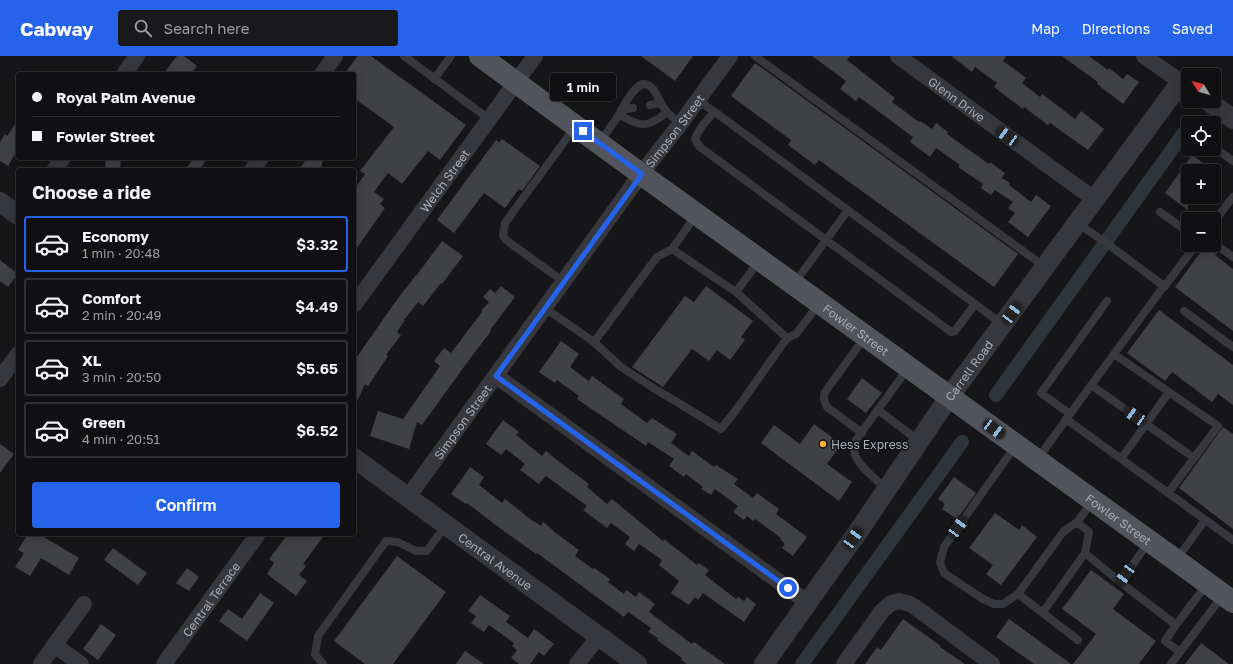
<!DOCTYPE html>
<meta charset="utf-8">
<style>
:root{--surface:#101012;--page:#19191b;--text:#f1f3f6;--muted:#9c9d9f;--line:#303032;--accent:#2563eb}
body{margin:0;font-family:"Golos Text",sans-serif;background:var(--page);color:var(--text);height:100vh;display:flex;flex-direction:column;font-size:15px;white-space:nowrap}
*{box-sizing:border-box;margin:0}
p{font-size:13px;color:var(--muted)}
.icon{flex:none;width:22px;height:22px;fill:none;stroke:currentColor;stroke-width:2;stroke-linecap:round;stroke-linejoin:round}
.map{position:relative;flex:1;overflow:hidden}
.sheet{position:absolute;left:16px;top:112px;width:340px;height:368px;display:flex;flex-direction:column;background:var(--surface);border-radius:4px;box-shadow:0 2px 10px #0003,0 0 0 1px var(--line)}
.sheet>*{flex:none}
.top-card{position:absolute;left:16px;top:16px;width:340px;height:88px;border-radius:4px;box-shadow:0 2px 10px #0003,0 0 0 1px var(--line);display:grid;align-content:center;height:88px;padding:0 16px;background:var(--surface)}
.needle{width:26px;rotate:307deg}
.fabs{position:absolute;left:1181px;top:12px;display:grid;gap:8px}
.fabs a{display:grid;place-items:center;width:40px;height:40px;border-radius:4px;background:var(--surface);box-shadow:0 2px 10px #0003,0 0 0 1px var(--line);font-size:20px}
.end{position:absolute;width:18px;height:18px;margin:-9px;border:5px solid #2563eb;background:#fff;box-shadow:0 0 0 2px #fff}
.from{border-radius:50%}
.bubble{position:absolute;height:28px;border-radius:4px;background:var(--surface);box-shadow:0 2px 10px #0003,0 0 0 1px var(--line);font-size:13px;font-weight:600;line-height:28px;text-align:center}
.car{position:absolute;width:12px;height:24px;margin:-12px -6px;border-radius:5px;box-shadow:0 0 3px 1px #0007;background:linear-gradient(#222 24%,#8ab4d8 0 40%,#222 0 76%,#8ab4d8 0 86%,#222 0)}
.top-card b{display:flex;align-items:center;gap:14px;height:38px;font-size:15px}
.top-card b+b{border-top:1px solid var(--line)}
.top-card i{width:10px;height:10px;background:var(--text)}
ul{padding:0;list-style:none}
li{display:flex;align-items:center;gap:12px;height:56px;margin:0 8px 6px;padding:0 8px;border:2px solid var(--line);border-radius:4px}
li div{flex:1}
li b{display:block;font-size:15px}
li em{font-style:normal;font-weight:600}
li.current{border-color:var(--accent)}
li>.icon{width:36px;height:36px;stroke-width:1.5}
h2{padding:0 16px;font-size:18px;line-height:48px}
.cta{display:flex;gap:8px;margin-top:auto;padding:8px 16px}
.cta a{flex:1;height:46px;border-radius:4px;background:var(--accent);color:#fff;font-size:16px;font-weight:600;line-height:46px;text-align:center}
header{display:flex;align-items:center;gap:24px;box-sizing:border-box;height:56px;padding:0 20px;background:var(--accent);color:#fff}
header strong{font-size:19px}
nav{display:flex;gap:22px;margin-inline-start:auto;font-size:14px}
.search{width:280px;height:36px;background:var(--page);display:flex;align-items:center;gap:10px;box-sizing:border-box;padding:0 14px;border-radius:4px;color:var(--muted);font-size:15px}
.map>svg:first-child{display:block}
</style>
<header>
<strong>Cabway</strong>
<div class="search"><svg class="icon" aria-label="search" viewBox="0 0 24 24"><circle cx="10" cy="10" r="6"/><path d="M15 15l6 6"/></svg>Search here</div>
<nav><a>Map</a><a>Directions</a><a>Saved</a></nav>
</header>
<div class="map">
<svg width="1233" height="608" viewBox="0 0 1233 608">
<rect width="100%" height="100%" fill="#161618"/>
<g fill="none" stroke-linecap="round" stroke-linejoin="round">
<path stroke="#2c353c" stroke-width="14" d="M996,339L1188,71
M802,608L962,386"/>
</g>
<path fill="#404145" d="M177,0H184L197,10L191,18H163Z
M358,0H371L466,69L440,104L428,95L402,128L388,117L374,136L384,143L380,148L385,152L354,196V134L365,118L360,115L394,71L354,42V18H344Z
M641,0H693L675,25Z
M812,0H850L847,4L895,42L892,46L919,66L920,65L932,73L936,67L948,76L947,78L989,108L990,106L1005,117L1002,122L1010,127L1009,129L1031,146L1036,139L1051,150L1028,181L1008,166L1015,157L1008,152L1013,146L995,134L991,139L981,132L983,128L958,111L960,109L936,92L930,101L910,86L913,81L859,41L856,45L840,33L846,25Z
M951,0H1006L1003,5L1026,22L1022,27L1040,41L1042,38L1075,63L1081,55L1104,73L1088,94L1050,67L1048,69L1024,51L1023,53L994,31L997,27L975,11L972,16Z
M1062,0H1089L1108,14L1109,12L1123,23L1127,18L1139,26L1123,48L1097,28L1098,26Z
M755,7L1018,198L994,231L819,104L815,109L788,89L791,84L731,40Z
M18,64V93L8,110L0,105V86L5,78L7,80Z
M502,83L540,110L522,135L519,133L505,152L484,137L454,177L437,164L496,84L499,86Z
M1192,99L1214,115H1188V154L1165,137Z
M106,102H121L120,114H105Z
M194,102H208L199,114H185Z
M307,102H323L321,114H299Z
M442,185L463,200L442,228L441,227L423,250L418,246L404,264H405L397,276L401,279L386,299L388,300L368,330L365,328L354,352V305L396,245L416,219V220Z
M1206,189L1217,197L1215,199L1233,213V275L1175,231Z
M0,204L18,218L8,231L0,225Z
M501,230L515,241L490,274L491,275L466,308L422,369L417,366L409,393L370,380L378,355L403,363L440,310L434,305L444,292L451,297L482,256L481,255L489,246L483,241L490,233L495,237Z
M706,230L753,265L741,281L745,284L730,304L717,294L709,305L692,293L663,331L632,311L685,240L694,246Z
M1159,254L1233,309V349L1218,338L1212,346L1172,316L1165,325L1127,297Z
M561,285L579,298L570,311L589,325L592,320L624,343L621,348L647,367L652,362L677,378L671,387L689,400L692,395L714,411L716,409L738,423L734,428L753,442L757,437L779,453L776,458L807,481L793,500L782,492L785,488L780,483L781,482L755,463L753,465L747,460L744,464L733,456L738,450L715,433L711,439L701,433L703,431L686,418L684,421L669,410L674,403L648,386L646,390L577,343L579,340L557,324L555,327L539,316Z
M862,322L882,337L866,357L847,343Z
M503,364L519,376L516,379L542,400L546,395L558,405L589,428L587,431L607,448L612,443L663,485L664,483L697,509L699,507L709,514L705,519L719,530L736,543L738,541L744,545L747,541L756,548L744,566L703,537L698,544L695,541L689,549L671,537L679,525L659,509L662,504L639,488L634,495L625,488L630,481L611,467L607,472L583,454L587,450L546,420L539,428L520,414L525,408L506,393L501,399L486,388Z
M814,368L841,388L827,408L852,426L839,445L761,387L774,369L800,388Z
M1223,371L1233,378V473L1179,432Z
M0,388L14,398L0,417Z
M470,411L484,421L479,429L502,447L505,443L534,466V465L541,470L543,466L553,474V475L579,494L575,500L593,513L594,512L610,523L608,526L624,538L626,534L636,541L639,536L655,548L649,556L692,588L694,586L725,608H687L681,604L682,602L657,584L658,582L648,576L651,572L628,556L624,561L537,497L536,498L501,473L467,447L466,448L451,438Z
M954,421L976,437L957,463L942,453L945,448L938,443Z
M995,457L1019,474L1022,469L1037,481L1001,529L986,518L993,509L969,492Z
M28,478H39L79,502L69,519L41,502L30,520L15,511L24,497L18,494Z
M288,478H325L303,508L306,510L299,519L307,525L296,540L267,518L274,507L269,503Z
M113,492L147,517L138,529L104,504Z
M397,500L446,536L393,608H365L334,585Z
M187,512L199,521L189,535L176,527Z
M1091,514L1124,538L1113,553L1156,585L1139,608H1073L1096,578L1062,553Z
M260,537L274,547L247,585L219,565L228,553L242,563Z
M480,539L510,560L506,566L528,582L534,573L554,588L544,600L539,596L530,608H519L511,602L517,594L512,590L514,587L489,569L484,576L471,567L476,560L468,555Z
M903,563L941,590L940,591L965,608H865L877,591L881,594Z
M1009,563L1071,608H1034L996,581Z
M101,568L116,579L98,604L83,593Z
M1201,587L1229,608H1185Z
M465,595L484,608H456Z"/>
<g fill="none" stroke-linecap="round" stroke-linejoin="round">
<path stroke="#37383d" stroke-width="8" d="M404,0L489,63
M755,0L1045,211
M434,23L451,0
M698,44L719,59L1002,268
M650,49L660,47
M621,54L633,52
M714,56L702,70L695,82L697,87L700,91L943,270L951,276L955,275L975,248
M619,58C639,71 647,73 667,56
M599,86C605,79 611,71 616,63C624,51 629,36 642,28C656,27 658,46 666,55C670,60 676,63 681,67
M1214,91L1233,105
M1160,156L1188,176
M1214,166L1233,141
M1214,187L1233,201
M672,193L736,236L787,282L796,278L819,248
M564,226L506,184L503,179L505,167L575,71
M794,228L848,154
M1164,231L1196,189
M736,236L759,205
M545,252L594,286L657,201L672,193L696,159
M1184,255L1233,291
M594,286L621,311L655,333L677,346L721,373L736,354L787,282
M1114,298L1169,336
M1091,329L1194,402
M878,354L919,385
M1070,358L1041,337L1107,245
M1066,363L1233,484
M862,377L827,351C824,345 823,342 825,336L865,281
M1016,389L944,491L940,506L944,517L983,543L994,548H1003L1018,538L1063,476L1077,466L1093,445
M1121,403L1169,336L1218,370L1168,437
M1037,404L1070,358L1164,230L1105,186L1077,167
M886,433C876,423 855,408 854,394C854,391 856,387 856,384L908,312
M1077,466L1089,476L1085,497L1120,526L1149,486
M1177,503L1205,464
M1120,526L1176,569L1165,585L1180,596L1171,608
M1018,538L1078,584
M1043,556L1085,497
M1176,569L1207,528
M1180,596L1223,539
M323,608L315,599L318,580L386,485L398,486L416,495H427L446,469"/>
<g stroke="#37383d" stroke-width="16">
<path id="s1" d="M898,0L1094,143"/>
<path d="M1144,0L1181,26"/>
<path d="M124,18L137,0"/>
<path d="M322,18L335,0"/>
<path d="M54,114L63,102"/>
<path d="M252,114L261,102"/>
<path id="s2" d="M354,249L535,0"/>
<path d="M496,320L807,546"/>
<path d="M0,323L18,298"/>
<path id="s3" d="M408,441L641,118L681,67L730,0"/>
<path d="M54,589L81,608"/>
<path d="M41,608L84,548"/>
<path id="s4" d="M164,608L258,478"/>
<path d="M577,608L599,580"/>
<path d="M844,608L882,555L890,548L895,546L899,545L910,548L915,551L992,608"/>
</g>
<g stroke="#37383d" stroke-width="20">
<path d="M1208,45L1233,63"/>
<path d="M0,146L18,159"/>
<path id="s5" d="M354,402L637,608"/>
<path id="s6" d="M764,608L862,470L949,341L1181,26L1188,31"/>
</g>
<path stroke="#53555c" stroke-width="22" id="s7" d="M480,0L641,118L1188,513L1233,546"/>
</g>
<g fill="none" stroke-linecap="round" stroke-linejoin="round">
<path stroke="#2563eb" stroke-width="5" d="M583,75L642,118L496,320L788,532"/>
</g>
<circle fill="#f2b134" stroke="#111113" stroke-width="1.5" cx="823" cy="388" r="4"/>
<g text-anchor="middle" dominant-baseline="central" stroke-width="3" stroke-linejoin="round" paint-order="stroke">
<g font-size="12" fill="#a8adb8" stroke="#111113">
<text stroke="none"><textPath href="#s1" startOffset="73">Glenn Drive</textPath></text>
<text stroke="none"><textPath href="#s3" startOffset="453">Simpson Street</textPath></text>
<text stroke="none"><textPath href="#s2" startOffset="154">Welch Street</textPath></text>
<text stroke="none"><textPath href="#s7" startOffset="465">Fowler Street</textPath></text>
<text stroke="none"><textPath href="#s6" startOffset="358">Carrell Road</textPath></text>
<text stroke="none"><textPath href="#s3" startOffset="93">Simpson Street</textPath></text>
<text stroke="none"><textPath href="#s7" startOffset="789">Fowler Street</textPath></text>
<text stroke="none"><textPath href="#s5" startOffset="175">Central Avenue</textPath></text>
<text stroke="none"><textPath href="#s4" startOffset="80">Central Terrace</textPath></text>
</g>
<g font-size="12" fill="#a8adb8" stroke="#111113" text-anchor="start">
<text x="831" y="388">Hess Express</text>
</g>
</g>
</svg>
<div class="fabs">
<a><svg class="needle" viewBox="-14 -14 28 28"><path d="M0-13l5 13h-10z" fill="#e53935"/><path d="M0 13l5-13h-10z" fill="#9c9d9f"/></svg></a>
<a><svg class="icon" aria-label="locate" viewBox="0 0 24 24"><circle cx="12" cy="12" r="6"/><path d="M12 2v4M12 18v4M2 12h4M18 12h4"/></svg></a>
<a>+</a>
<a>−</a>
</div>
<i class="end from" style="left:788px;top:532px"></i>
<i class="end" style="left:583px;top:75px"></i>
<div class="bubble" style="left:550px;top:17px;width:66px">1 min</div>
<i class="car" style="left:1007px;top:80px;rotate:306deg"></i>
<i class="car" style="left:1012px;top:257px;rotate:37deg"></i>
<i class="car" style="left:1135px;top:360px;rotate:305deg"></i>
<i class="car" style="left:994px;top:373px;rotate:126deg"></i>
<i class="car" style="left:958px;top:471px;rotate:36deg"></i>
<i class="car" style="left:853px;top:482px;rotate:36deg"></i>
<i class="car" style="left:1125px;top:519px;rotate:216deg"></i>
<div class="top-card">
<b><i class="from"></i>Royal Palm Avenue</b>
<b><i></i>Fowler Street</b>
</div>
<section class="sheet">
<h2>Choose a ride</h2>
<ul>
<li class="current"><svg class="icon" aria-label="car" viewBox="0 0 24 24"><path d="M5 17H2v-5l4-1 3-4h7l3 4 3 1v5h-3M9 17h6M6 11h13"/><circle cx="7" cy="17" r="2"/><circle cx="17" cy="17" r="2"/></svg><div><b>Economy</b><p>1 min · 20:48</p></div><em>$3.32</em></li>
<li><svg class="icon" aria-label="car" viewBox="0 0 24 24"><path d="M5 17H2v-5l4-1 3-4h7l3 4 3 1v5h-3M9 17h6M6 11h13"/><circle cx="7" cy="17" r="2"/><circle cx="17" cy="17" r="2"/></svg><div><b>Comfort</b><p>2 min · 20:49</p></div><em>$4.49</em></li>
<li><svg class="icon" aria-label="car" viewBox="0 0 24 24"><path d="M5 17H2v-5l4-1 3-4h7l3 4 3 1v5h-3M9 17h6M6 11h13"/><circle cx="7" cy="17" r="2"/><circle cx="17" cy="17" r="2"/></svg><div><b>XL</b><p>3 min · 20:50</p></div><em>$5.65</em></li>
<li><svg class="icon" aria-label="car" viewBox="0 0 24 24"><path d="M5 17H2v-5l4-1 3-4h7l3 4 3 1v5h-3M9 17h6M6 11h13"/><circle cx="7" cy="17" r="2"/><circle cx="17" cy="17" r="2"/></svg><div><b>Green</b><p>4 min · 20:51</p></div><em>$6.52</em></li>
</ul>
<div class="cta"><a>Confirm</a></div>
</section>
</div>
